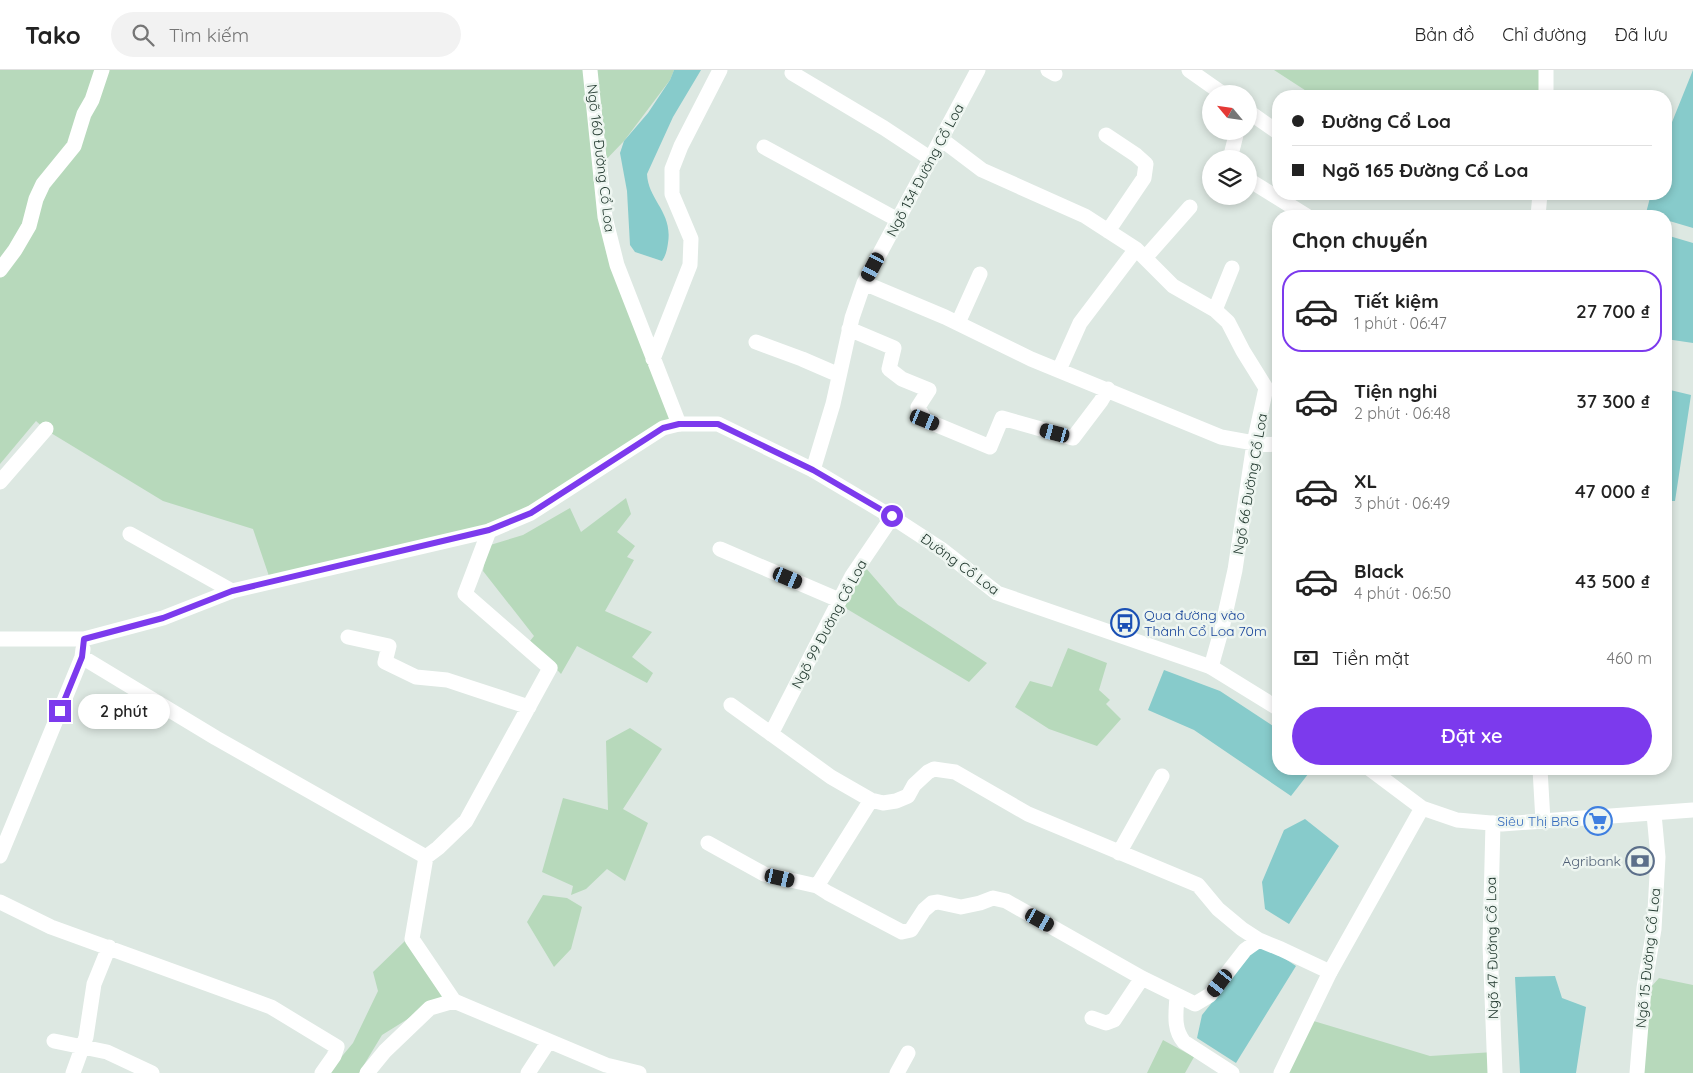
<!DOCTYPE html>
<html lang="vi">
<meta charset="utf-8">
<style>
:root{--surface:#fff;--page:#f2f2f2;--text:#222;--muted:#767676;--line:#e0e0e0;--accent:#7c3aed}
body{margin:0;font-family:Quicksand,sans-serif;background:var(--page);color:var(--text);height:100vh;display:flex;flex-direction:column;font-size:19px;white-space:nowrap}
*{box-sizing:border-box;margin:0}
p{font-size:16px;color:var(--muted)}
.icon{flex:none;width:28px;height:28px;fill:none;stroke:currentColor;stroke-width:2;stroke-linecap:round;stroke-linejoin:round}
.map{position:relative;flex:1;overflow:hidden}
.side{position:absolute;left:1272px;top:140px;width:400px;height:565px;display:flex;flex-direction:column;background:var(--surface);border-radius:20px;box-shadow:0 2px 8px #0003}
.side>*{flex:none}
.banner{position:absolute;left:1272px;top:20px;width:400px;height:110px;border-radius:20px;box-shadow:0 2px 8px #0003;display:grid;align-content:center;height:110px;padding:0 20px;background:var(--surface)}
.needle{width:32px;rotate:299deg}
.fabs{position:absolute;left:1202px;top:15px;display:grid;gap:10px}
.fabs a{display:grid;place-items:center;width:55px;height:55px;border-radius:50%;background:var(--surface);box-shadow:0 2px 8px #0003;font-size:25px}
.end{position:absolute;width:22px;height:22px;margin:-11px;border:6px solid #7c3aed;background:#fff;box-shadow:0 0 0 2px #fff}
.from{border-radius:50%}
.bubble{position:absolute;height:35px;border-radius:18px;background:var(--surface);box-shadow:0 2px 8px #0003;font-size:16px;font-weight:600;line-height:35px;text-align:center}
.car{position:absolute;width:15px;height:30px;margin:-15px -8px;border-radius:6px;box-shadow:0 0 4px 1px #0007;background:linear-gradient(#222 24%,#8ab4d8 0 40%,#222 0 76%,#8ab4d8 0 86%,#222 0)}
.banner b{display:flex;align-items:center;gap:18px;height:48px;font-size:19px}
.banner b+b{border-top:1px solid var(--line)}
.banner i{width:12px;height:12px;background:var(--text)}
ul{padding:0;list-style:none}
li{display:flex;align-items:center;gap:15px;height:82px;margin:0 10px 8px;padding:0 10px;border:2px solid transparent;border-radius:20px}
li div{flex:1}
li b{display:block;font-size:19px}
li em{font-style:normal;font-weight:600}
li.current{border-color:var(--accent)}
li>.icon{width:45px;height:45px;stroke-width:1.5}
h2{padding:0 20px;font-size:22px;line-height:60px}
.pay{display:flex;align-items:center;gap:12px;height:55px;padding:0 20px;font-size:19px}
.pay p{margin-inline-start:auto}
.primary-button{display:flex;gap:10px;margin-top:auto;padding:10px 20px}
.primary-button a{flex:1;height:58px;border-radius:30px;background:var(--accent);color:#fff;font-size:20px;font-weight:600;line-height:58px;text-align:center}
header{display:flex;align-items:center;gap:30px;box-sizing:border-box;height:70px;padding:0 25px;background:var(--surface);border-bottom:1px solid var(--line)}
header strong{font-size:24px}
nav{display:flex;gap:28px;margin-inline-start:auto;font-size:18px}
.search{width:350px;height:45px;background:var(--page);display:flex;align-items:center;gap:12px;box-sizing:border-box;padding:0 18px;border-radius:28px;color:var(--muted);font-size:19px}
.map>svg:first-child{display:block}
</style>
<header>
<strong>Tako</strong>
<div class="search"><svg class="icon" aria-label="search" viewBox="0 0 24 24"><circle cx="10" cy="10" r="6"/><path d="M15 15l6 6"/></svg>Tìm kiếm</div>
<nav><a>Bản đồ</a><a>Chỉ đường</a><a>Đã lưu</a></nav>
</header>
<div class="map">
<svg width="1693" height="1003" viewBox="0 0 1693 1003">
<rect width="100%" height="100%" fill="#dde8e2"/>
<path fill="#b7d9bb" d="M0,0H674L670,10L624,71L600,96L617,195L679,354L531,443L271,512L253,459L163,431L46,360L36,351L0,394Z
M1274,0H1548L1547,26H1314Z
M626,428L631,444L617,462L635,476L627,487L634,490L605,541L652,562L632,587L653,603L647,613L577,576L561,604L530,571L534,566L483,501L487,476L523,465L570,438L581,462Z
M865,497L898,535L987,593L969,612L842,536Z
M1068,578L1107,593L1099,620L1110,630L1106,634L1121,649L1097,676L1049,659L1015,637L1030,611L1052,617Z
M630,658L662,679L623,739L648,753L625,811L607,799L586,819L571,825L573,816L542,802L563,728L608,740L606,671Z
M543,825L567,828L582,837L571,879L554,897L527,852Z
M405,871L443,927L382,965L359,1003H328L353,973L378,921L373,902Z
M1659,908L1693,915V1003H1637L1643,926Z
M1307,949L1430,986L1494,982L1495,1003H1283Z
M1163,970L1194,987L1185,1003H1147Z"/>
<path fill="#87cbcb" d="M674,0H701L673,47L647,104C648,130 673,142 668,173C667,180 666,185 662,191L635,182L630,175L627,121L620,83L624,71L648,43L670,10Z
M1693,0V158L1666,150V146H1655L1646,143L1651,124H1666V67Z
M1666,165L1693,173V273L1666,269Z
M1666,319L1691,325L1675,431H1666Z
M1164,600L1220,621L1279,660V699H1312L1291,726L1194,660L1148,640Z
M1305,749L1339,776L1289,854L1265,839L1262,812L1284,760Z
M1266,876L1296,896L1236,993L1197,968L1202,945L1255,879Z
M1555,906L1562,928L1586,937L1576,1003H1520L1515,907Z"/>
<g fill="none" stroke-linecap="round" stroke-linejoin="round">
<path stroke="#fff" stroke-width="15" d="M590,0L605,147L617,195L679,354
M1048,0L1055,4
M1189,0L1223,24
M792,3L884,58L931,89
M1546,26V0
M1249,42L1279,63
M1106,65L1136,85L1146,94L1144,108L1108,161
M941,69L982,100L1085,146L1136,179L1173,216L1215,240L1228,252L1243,281L1266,318L1254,373L1235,500L1222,558L1211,597
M764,77L898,150
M1230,89L1237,61
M1249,110L1307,146
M1538,146L1540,124
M1145,188L1190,137
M0,200L15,180L29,156L36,129L43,114L74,76L84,44L92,30L102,0
M864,213L945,247L1031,289L1221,367L1254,373L1279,375
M1215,240L1232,198
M958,253L980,204
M849,259L894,278L889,299L902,309L929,320L918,337L925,350L990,377L1002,348L1073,368L1101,331L1108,319
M756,272L802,289L839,305
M653,289L690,195L691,169L672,124V99L681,76L720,0
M1059,300L1080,253L1136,179
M813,400L833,334L852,248L864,213L978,0
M0,412L46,359
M489,461L465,524L550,598L466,751L438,778L426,787L412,869L454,931L606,995L639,1003
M130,464L232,521
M720,479L839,530
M348,567L389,576L385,592L416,607L447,610L529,637
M82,587L216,668L426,787
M731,635L831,707L871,730L883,733L896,731L908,726L914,715L928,702L934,699L955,702L1028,744L1198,815L1218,839L1242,859L1259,870
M771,664L852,506L892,447
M1540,699L1543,751
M1493,753L1490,874L1495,1003
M708,773L764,804L817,816L828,823L902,862L911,860L924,840L932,833L938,832L961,837L980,833L993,828L1006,831L1142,908L1195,934L1210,925L1245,880L1259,870L1281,879L1330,902
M1119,783L1162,706
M0,786L82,587L83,579
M817,816L871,730
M0,832L51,857L271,937L337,977L334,986L322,1003
M1177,926C1176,943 1173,959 1184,972L1232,1003
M1092,948L1106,953L1114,950L1142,908
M54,971L107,982L152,1003
M73,1003L86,967L94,914L109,877
M367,1003L385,981L430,938L454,931
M528,1003L549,971
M897,1003L908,983
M1637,1003L1644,918L1654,859L1658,787L1654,744"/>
<path stroke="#fff" stroke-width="15" d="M0,569H84L163,548L232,521L489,461L531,443L663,358L679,354H718L813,400L892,447L941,479L997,523L1211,597L1279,639
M1370,699L1422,738L1457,750L1502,754L1693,740
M1281,1003L1330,902L1422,738"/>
</g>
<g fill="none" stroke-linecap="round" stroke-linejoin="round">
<path stroke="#7c3aed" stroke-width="6" d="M60,641L82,587L84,569L163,548L232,521L489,460L531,443L663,358L679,354H718L813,400L892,446"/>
</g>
<defs>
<symbol id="bus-ring" viewBox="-11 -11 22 22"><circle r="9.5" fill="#edf5f0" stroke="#1a4fb4" stroke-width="1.5"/><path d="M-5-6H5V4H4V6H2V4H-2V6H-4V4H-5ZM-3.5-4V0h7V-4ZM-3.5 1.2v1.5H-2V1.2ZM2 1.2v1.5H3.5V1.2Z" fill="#1a4fb4"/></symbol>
<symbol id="supermarket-ring" viewBox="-11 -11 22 22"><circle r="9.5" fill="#edf5f0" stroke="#3f7fe0" stroke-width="1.5"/><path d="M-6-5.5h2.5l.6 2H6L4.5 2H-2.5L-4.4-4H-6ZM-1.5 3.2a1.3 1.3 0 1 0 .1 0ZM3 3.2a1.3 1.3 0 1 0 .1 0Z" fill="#3f7fe0"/></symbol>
<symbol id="bank-ring" viewBox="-11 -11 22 22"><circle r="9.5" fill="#edf5f0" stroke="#5c6f8a" stroke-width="1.5"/><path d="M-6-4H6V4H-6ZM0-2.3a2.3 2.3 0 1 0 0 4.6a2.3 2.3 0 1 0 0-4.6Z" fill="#5c6f8a"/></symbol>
</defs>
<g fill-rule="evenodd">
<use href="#bus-ring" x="1109" y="537" width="32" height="32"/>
<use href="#supermarket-ring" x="1582" y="735" width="32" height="32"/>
<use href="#bank-ring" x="1624" y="775" width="32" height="32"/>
</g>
<g text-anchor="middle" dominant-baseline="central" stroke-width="5" stroke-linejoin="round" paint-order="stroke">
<g font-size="14" fill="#20372d" stroke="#edf5f0">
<text transform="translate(601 88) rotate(83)">Ngõ 160 Đường Cổ Loa</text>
<text transform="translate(925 100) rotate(-62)">Ngõ 134 Đường Cổ Loa</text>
<text transform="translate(1250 414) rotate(-80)">Ngõ 66 Đường Cổ Loa</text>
<text transform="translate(960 494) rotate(36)">Đường Cổ Loa</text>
<text transform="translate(829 554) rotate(-62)">Ngõ 99 Đường Cổ Loa</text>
<text transform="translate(1492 878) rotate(-91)">Ngõ 47 Đường Cổ Loa</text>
<text transform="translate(1648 888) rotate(-84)">Ngõ 15 Đường Cổ Loa</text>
</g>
<g font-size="14" fill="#164399" stroke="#edf5f0" text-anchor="start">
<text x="1144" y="545">Qua đường vào<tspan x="1144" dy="16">Thành Cổ Loa 70m</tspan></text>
</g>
<g font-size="14" fill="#366cbe" stroke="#edf5f0" text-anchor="end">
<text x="1579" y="751">Siêu Thị BRG</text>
</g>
<g font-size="14" fill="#4e5e75" stroke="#edf5f0" text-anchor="end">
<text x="1621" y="791">Agribank</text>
</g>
</g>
</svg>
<div class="fabs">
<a><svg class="needle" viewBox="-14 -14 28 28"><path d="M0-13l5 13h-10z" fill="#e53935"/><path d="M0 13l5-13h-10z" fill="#767676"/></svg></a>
<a><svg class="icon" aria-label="layers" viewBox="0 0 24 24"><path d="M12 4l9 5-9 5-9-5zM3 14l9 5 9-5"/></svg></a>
</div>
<i class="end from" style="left:892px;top:446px"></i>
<i class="end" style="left:60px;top:641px"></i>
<div class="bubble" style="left:78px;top:624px;width:92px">2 phút</div>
<i class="car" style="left:873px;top:197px;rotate:208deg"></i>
<i class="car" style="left:925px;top:350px;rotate:112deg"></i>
<i class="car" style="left:1055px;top:363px;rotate:285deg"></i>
<i class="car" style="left:788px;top:508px;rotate:113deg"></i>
<i class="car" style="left:780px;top:808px;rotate:103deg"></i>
<i class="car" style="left:1040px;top:850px;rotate:119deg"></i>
<i class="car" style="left:1220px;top:913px;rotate:217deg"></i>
<div class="banner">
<b><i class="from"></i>Đường Cổ Loa</b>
<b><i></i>Ngõ 165 Đường Cổ Loa</b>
</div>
<section class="side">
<h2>Chọn chuyến</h2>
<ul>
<li class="current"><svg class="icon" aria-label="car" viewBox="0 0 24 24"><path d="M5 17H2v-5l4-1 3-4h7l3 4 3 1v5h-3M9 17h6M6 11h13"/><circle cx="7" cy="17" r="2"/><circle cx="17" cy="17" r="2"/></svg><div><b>Tiết kiệm</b><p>1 phút · 06:47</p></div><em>27 700 ₫</em></li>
<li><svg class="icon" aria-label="car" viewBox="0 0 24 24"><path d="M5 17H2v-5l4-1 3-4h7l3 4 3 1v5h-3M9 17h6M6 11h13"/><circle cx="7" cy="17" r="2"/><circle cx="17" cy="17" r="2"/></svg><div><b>Tiện nghi</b><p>2 phút · 06:48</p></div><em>37 300 ₫</em></li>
<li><svg class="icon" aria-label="car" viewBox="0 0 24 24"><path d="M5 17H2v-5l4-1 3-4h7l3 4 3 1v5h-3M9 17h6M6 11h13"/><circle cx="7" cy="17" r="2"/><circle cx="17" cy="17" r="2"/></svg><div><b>XL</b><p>3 phút · 06:49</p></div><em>47 000 ₫</em></li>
<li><svg class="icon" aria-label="car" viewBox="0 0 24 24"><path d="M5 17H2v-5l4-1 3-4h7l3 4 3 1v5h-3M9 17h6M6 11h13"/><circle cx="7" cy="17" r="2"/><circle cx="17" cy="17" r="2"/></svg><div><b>Black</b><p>4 phút · 06:50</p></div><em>43 500 ₫</em></li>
</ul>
<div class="pay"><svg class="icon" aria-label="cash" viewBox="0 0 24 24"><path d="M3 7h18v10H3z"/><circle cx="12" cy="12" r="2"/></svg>Tiền mặt<p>460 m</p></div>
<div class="primary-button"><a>Đặt xe</a></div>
</section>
</div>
